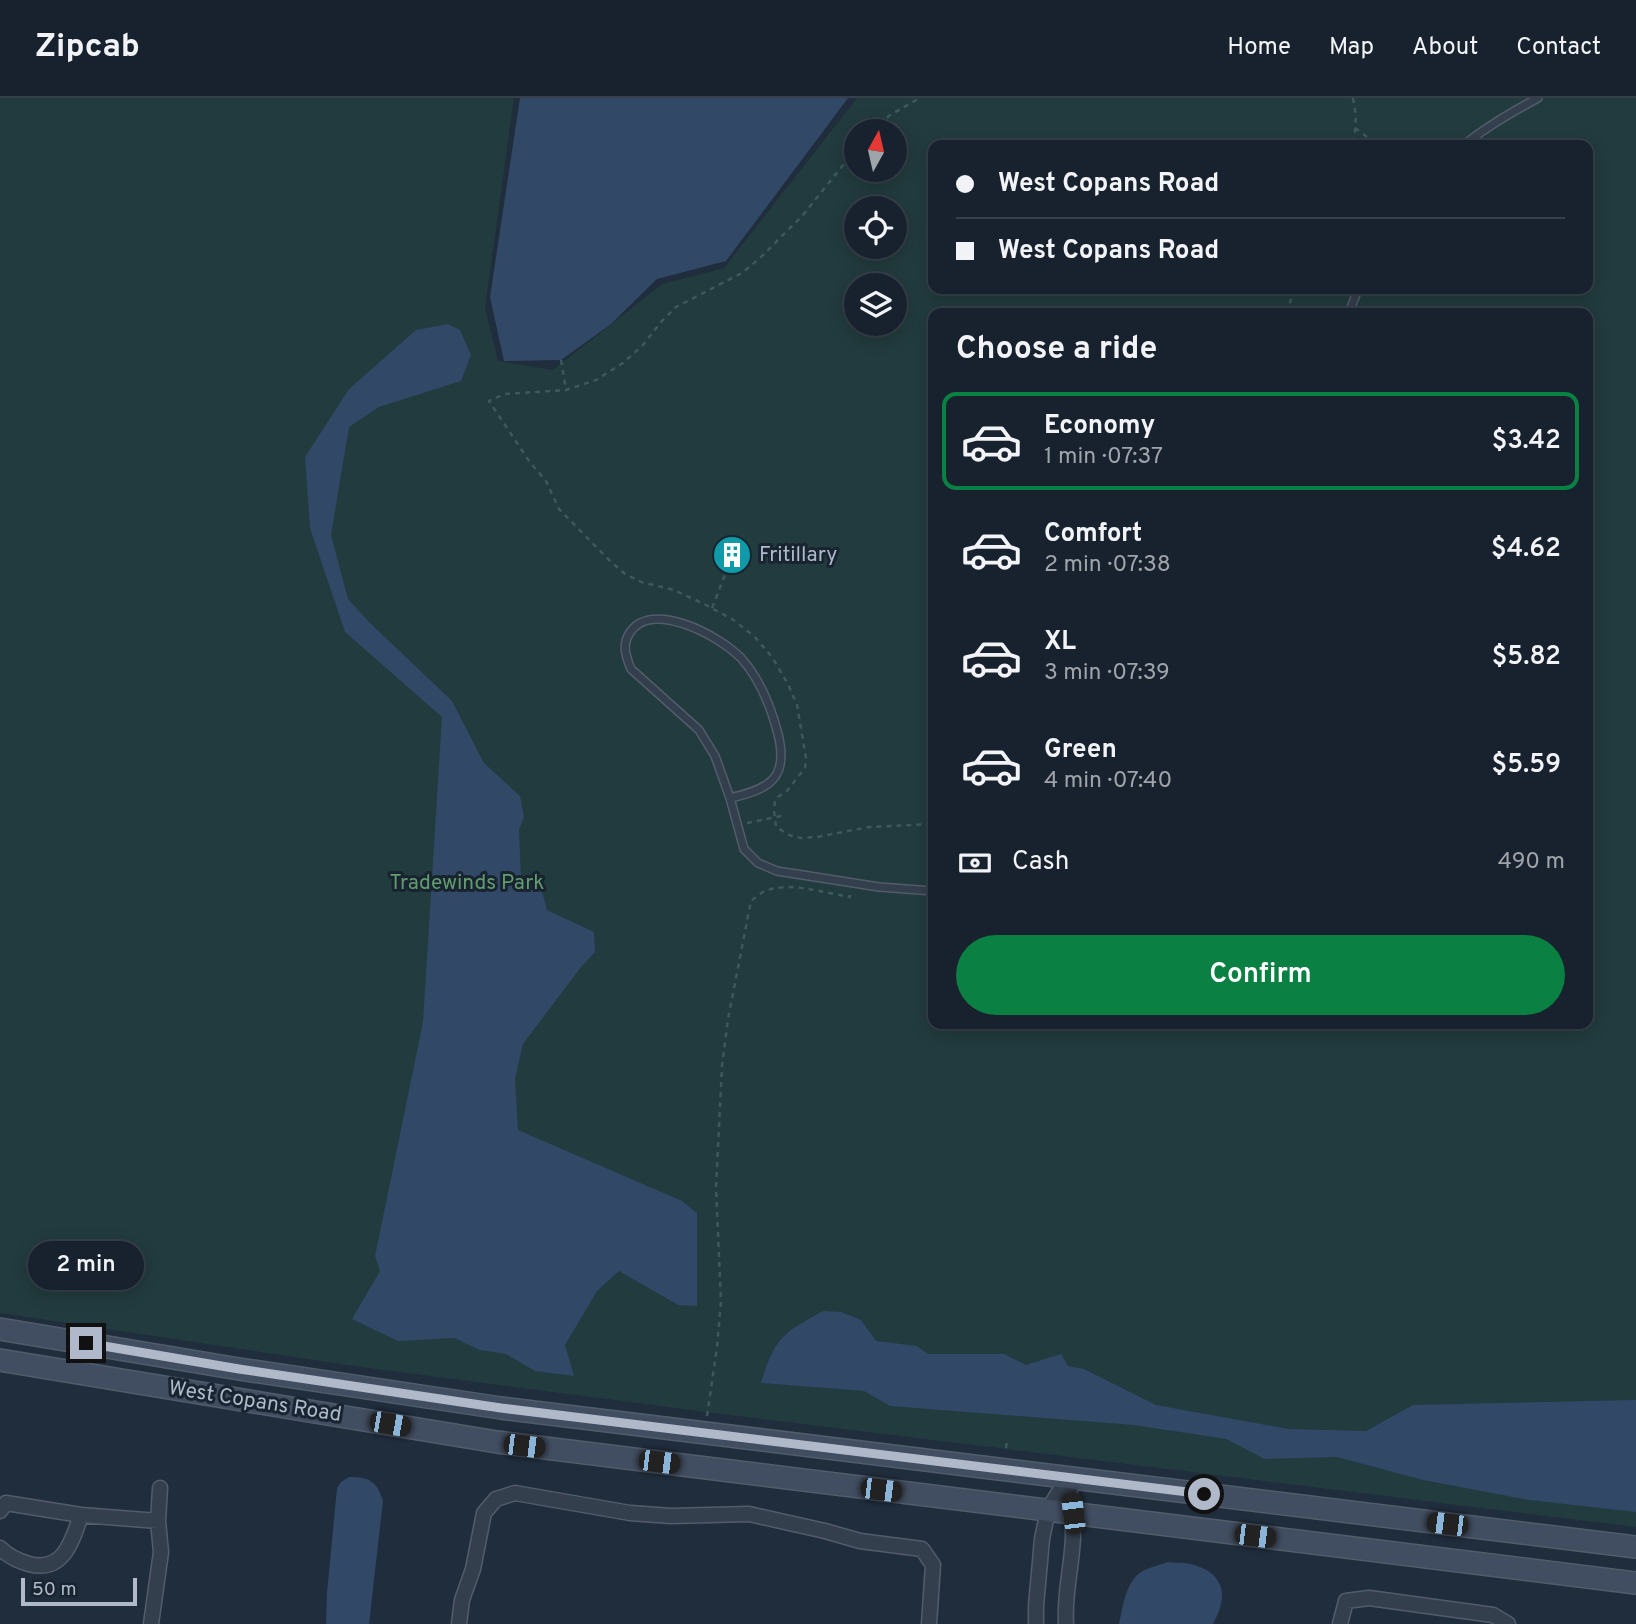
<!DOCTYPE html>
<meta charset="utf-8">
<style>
:root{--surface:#18222e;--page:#212a36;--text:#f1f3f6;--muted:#9fa4aa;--line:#363f4a;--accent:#0b8043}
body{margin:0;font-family:Overpass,sans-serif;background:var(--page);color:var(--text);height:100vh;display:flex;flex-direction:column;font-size:26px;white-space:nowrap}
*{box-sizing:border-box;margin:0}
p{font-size:23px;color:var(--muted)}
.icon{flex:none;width:38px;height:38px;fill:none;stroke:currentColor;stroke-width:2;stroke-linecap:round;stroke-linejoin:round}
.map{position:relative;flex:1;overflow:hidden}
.drawer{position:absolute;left:928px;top:210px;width:665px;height:721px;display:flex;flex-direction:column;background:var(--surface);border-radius:14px;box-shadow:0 4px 18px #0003,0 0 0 2px var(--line)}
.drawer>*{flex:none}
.guide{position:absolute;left:928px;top:42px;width:665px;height:154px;border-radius:14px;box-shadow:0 4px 18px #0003,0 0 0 2px var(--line);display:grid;align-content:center;height:154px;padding:0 28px;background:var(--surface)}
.needle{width:46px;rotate:8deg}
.buttons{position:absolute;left:844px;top:21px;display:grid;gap:14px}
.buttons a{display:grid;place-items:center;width:63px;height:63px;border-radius:50%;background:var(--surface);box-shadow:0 4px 18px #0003,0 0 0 2px var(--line);font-size:35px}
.scale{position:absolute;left:21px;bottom:18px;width:116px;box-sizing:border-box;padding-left:7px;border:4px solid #afb9c9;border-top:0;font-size:19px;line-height:24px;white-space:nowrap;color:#afb9c9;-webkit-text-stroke:5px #192431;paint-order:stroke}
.end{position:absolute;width:32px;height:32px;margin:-16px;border:9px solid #afb9c9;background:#111;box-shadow:0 0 0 4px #111}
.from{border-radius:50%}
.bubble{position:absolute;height:49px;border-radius:24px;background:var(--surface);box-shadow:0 4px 18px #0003,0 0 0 2px var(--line);font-size:23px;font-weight:600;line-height:49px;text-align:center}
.car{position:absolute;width:21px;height:42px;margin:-21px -10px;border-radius:9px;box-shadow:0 0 5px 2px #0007;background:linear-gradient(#222 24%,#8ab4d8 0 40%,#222 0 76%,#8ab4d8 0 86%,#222 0)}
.guide b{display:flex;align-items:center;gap:24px;height:66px;font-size:26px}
.guide b+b{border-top:2px solid var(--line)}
.guide i{width:18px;height:18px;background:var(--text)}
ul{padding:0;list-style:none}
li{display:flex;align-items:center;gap:21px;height:98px;margin:0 14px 10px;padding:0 14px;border:4px solid transparent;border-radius:14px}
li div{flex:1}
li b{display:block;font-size:26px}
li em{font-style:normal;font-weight:600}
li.selected{border-color:var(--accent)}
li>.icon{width:63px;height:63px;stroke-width:1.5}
h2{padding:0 28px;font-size:32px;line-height:84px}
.pay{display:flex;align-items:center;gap:18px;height:77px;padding:0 28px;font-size:26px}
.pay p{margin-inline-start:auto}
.primary-button{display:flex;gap:14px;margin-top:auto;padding:14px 28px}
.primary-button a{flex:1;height:80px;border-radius:42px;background:var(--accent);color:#fff;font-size:28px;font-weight:600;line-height:80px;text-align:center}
header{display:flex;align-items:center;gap:42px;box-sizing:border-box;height:98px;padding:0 35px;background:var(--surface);border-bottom:2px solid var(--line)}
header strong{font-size:33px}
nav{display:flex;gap:38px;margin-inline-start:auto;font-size:24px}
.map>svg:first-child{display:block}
</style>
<header>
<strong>Zipcab</strong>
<nav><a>Home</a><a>Map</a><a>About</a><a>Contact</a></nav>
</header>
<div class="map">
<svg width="1636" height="1526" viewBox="0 0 1636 1526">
<rect width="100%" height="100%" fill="#202d3d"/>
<path fill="#223b3e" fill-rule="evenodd" d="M0,0H514L485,210L498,263L553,272L662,186L724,170L857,0H1636V1429L714,1315L361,1269L0,1215ZM856,33H894V72H856ZM933,47H1587V191H933ZM856,110H894V149H856ZM856,187H894V226H856ZM933,215H1587V926H933Z"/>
<path fill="#314866" d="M520,0H848L726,163L657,181L611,226L561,262L504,263L490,199Z
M448,226L460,232L471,257L461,283L379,309L349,329L331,437L348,501L368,523L452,603L484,665L520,698L524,719L519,732L521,780L541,790L547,812L594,834L595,854L581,869L523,946L515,981L518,1032L682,1103L697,1115V1208L678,1207L619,1173L597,1193L565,1247L574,1278L535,1273L506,1256L480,1252L454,1240L398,1243L352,1221L380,1173L375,1158L423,924L442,619L345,534L310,430L305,359L349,291L416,232Z
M823,1213L841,1214L861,1222L876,1243L917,1248L928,1256H1004L1026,1267L1061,1256L1068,1268L1084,1271L1156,1307L1289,1331L1366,1333L1413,1307L1636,1302V1414L1529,1402L1423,1382L1337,1359L1265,1361L1226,1341L1134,1327L890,1308L864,1293L761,1285C775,1239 783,1235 823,1213Z
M349,1379C369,1379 377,1383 383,1403L369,1526H326L327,1495L337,1390L341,1384Z
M1168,1464C1175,1465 1183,1464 1190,1466C1225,1474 1229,1498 1213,1526H1119C1123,1509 1125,1485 1141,1474C1148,1470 1159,1467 1168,1464Z"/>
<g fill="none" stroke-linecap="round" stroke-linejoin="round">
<defs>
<path id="service" d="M1464,47C1486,29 1512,14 1538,0
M1349,215L1358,191
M730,700C770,691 789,680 778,636C771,609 759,580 741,560C720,538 650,500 629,536C622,547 626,559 631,571L699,632L715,658L730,700L744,751L758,765L777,773L879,789L933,793"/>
<path id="minor" d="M0,1413L6,1405L81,1417L158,1423
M0,1450C8,1458 18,1463 29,1466C63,1475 72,1444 81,1417
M151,1526L161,1454L158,1423L160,1390
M459,1526L462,1502L473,1471L484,1415L496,1401L515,1395L630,1415L671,1418L749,1416L825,1433L860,1443L922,1451L933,1467L929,1526
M1036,1526V1508L1042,1441L1048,1412L1068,1379
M1066,1526C1064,1496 1072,1468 1073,1439C1073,1419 1071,1399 1068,1379
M1340,1526L1346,1503L1369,1500L1493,1517L1508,1526"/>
<path id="secondary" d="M0,1231L239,1271L501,1310L1636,1449
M0,1262L497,1344L1636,1485"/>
</defs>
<use href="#service" stroke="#525c6a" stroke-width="10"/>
<use href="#minor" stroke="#525c6a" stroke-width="17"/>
<use href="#secondary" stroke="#525c6a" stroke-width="24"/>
<path stroke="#3f585b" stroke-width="2.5" stroke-dasharray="5 5" stroke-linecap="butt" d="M1353,0L1356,18L1354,47
M1355,30L1378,47
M872,33L890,17L920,0
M856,51L803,117L760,160L742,175L676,209L661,224L643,247L623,265L596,282L566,292L505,296L489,303L529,363L546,383L559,411L609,462L625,476L641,484L674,492L704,506L732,521L754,538L772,559L788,586L797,607L806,660L805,670L787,693L778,699L775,703L774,713L776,729L789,737L801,740L817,739L869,729L933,726
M1287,215L1294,191
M561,262L566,292
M712,510L728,469
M747,725L786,717
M707,1318L717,1249L721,1203L716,1090L722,968L728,921L751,803C755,800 760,795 765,793C791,783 824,795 850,799V797
M1006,1350L1007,1342"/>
<use href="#service" stroke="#343f4d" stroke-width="7"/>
<use href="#minor" stroke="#343f4d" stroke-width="14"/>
<use href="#secondary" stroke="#414d60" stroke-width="21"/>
</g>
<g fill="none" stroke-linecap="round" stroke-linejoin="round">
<path stroke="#afb9c9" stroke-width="9" d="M86,1245L239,1271L501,1310L1204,1396"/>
</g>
<defs>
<symbol id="building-disc" viewBox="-11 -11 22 22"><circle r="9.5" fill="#0f9aa8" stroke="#192431"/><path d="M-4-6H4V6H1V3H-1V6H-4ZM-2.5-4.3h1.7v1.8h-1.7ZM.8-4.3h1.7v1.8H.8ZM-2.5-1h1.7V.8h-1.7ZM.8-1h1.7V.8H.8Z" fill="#fff"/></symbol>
</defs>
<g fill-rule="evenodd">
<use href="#building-disc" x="710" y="435" width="44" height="44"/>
</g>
<g text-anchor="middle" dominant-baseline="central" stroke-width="6" stroke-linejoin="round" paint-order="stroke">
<g font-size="21" fill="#afb9c9" stroke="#192431" text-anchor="start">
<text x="759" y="457">Fritillary</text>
</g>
<g font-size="21" fill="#639c6f" stroke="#192431">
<text x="467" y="785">Tradewinds Park</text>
</g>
<g font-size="21" fill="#afb9c9" stroke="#192431">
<text transform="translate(255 1304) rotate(9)">West Copans Road</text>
</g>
</g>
</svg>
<div class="buttons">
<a><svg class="needle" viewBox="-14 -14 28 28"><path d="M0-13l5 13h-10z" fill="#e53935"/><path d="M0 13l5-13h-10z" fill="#9fa4aa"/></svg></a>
<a><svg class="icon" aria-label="locate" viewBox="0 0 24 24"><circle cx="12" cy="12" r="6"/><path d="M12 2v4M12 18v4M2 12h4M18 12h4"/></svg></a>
<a><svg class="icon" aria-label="layers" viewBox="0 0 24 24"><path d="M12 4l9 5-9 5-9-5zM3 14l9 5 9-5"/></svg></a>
</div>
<div class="scale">50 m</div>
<i class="end from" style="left:1204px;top:1396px"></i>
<i class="end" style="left:86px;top:1245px"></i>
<div class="bubble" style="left:28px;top:1143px;width:116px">2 min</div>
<i class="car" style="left:390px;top:1326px;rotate:100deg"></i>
<i class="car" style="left:524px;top:1348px;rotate:97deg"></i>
<i class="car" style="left:659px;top:1364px;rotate:97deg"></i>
<i class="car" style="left:881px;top:1392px;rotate:97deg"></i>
<i class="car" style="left:1073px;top:1415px;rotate:353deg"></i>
<i class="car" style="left:1447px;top:1426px;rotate:277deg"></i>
<i class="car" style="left:1255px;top:1438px;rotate:97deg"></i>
<div class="guide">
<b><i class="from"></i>West Copans Road</b>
<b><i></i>West Copans Road</b>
</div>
<section class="drawer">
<h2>Choose a ride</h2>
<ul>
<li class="selected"><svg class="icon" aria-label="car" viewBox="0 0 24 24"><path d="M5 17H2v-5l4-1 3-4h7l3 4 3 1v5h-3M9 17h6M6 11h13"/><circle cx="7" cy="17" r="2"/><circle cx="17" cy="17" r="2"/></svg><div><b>Economy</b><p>1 min · 07:37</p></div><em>$3.42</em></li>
<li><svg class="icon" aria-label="car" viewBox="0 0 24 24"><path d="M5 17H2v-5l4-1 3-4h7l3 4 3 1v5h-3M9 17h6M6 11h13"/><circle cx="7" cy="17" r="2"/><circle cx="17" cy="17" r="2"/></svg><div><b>Comfort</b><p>2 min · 07:38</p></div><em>$4.62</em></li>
<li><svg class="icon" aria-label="car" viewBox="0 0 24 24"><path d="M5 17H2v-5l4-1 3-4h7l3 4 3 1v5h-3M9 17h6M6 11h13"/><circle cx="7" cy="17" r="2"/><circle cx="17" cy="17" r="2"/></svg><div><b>XL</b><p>3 min · 07:39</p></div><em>$5.82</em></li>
<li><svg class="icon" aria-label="car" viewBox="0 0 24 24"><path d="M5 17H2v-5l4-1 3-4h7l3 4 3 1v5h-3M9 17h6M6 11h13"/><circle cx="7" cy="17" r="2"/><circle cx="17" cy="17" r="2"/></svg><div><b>Green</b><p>4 min · 07:40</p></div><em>$5.59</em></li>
</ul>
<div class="pay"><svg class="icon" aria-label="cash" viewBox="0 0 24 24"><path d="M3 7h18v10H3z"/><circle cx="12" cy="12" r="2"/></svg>Cash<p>490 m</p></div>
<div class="primary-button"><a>Confirm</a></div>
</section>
</div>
